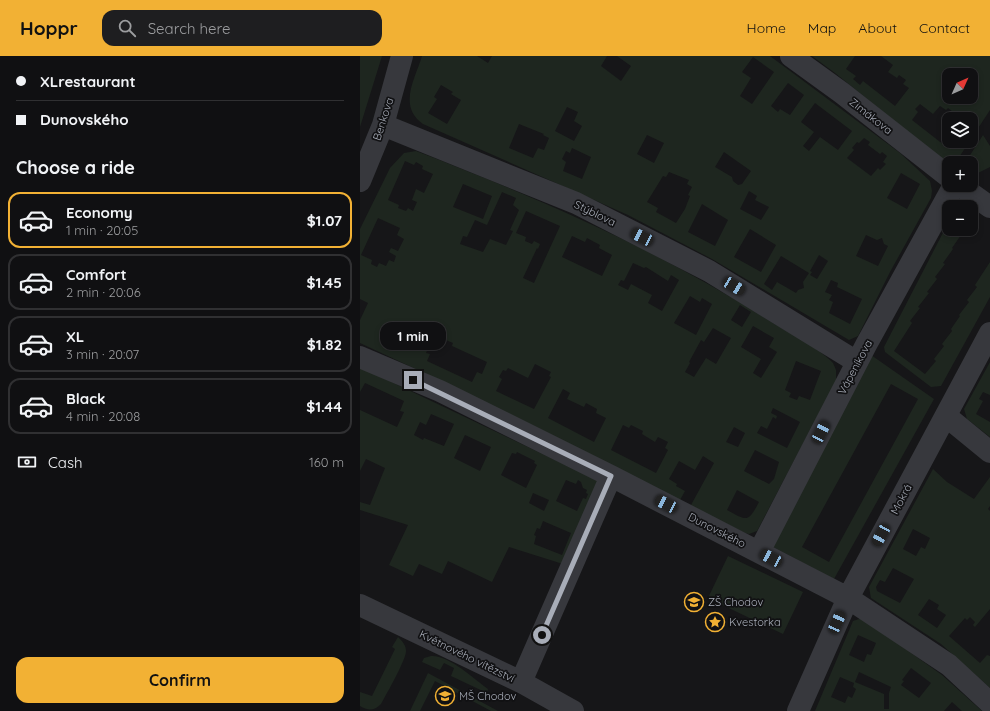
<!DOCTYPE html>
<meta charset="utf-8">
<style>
:root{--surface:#101012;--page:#1e1e20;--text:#f1f3f6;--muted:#9c9d9f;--line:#303032;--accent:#f2b134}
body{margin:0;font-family:Quicksand,sans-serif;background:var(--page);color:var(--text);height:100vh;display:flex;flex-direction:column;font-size:15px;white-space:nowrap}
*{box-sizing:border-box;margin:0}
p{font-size:13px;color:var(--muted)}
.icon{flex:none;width:22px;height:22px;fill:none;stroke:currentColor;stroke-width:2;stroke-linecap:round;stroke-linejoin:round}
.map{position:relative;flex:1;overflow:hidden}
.side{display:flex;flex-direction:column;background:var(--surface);width:360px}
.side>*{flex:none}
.top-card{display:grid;align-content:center;height:88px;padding:0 16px;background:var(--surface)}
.needle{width:26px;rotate:45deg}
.controls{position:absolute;left:582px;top:12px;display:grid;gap:8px}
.controls a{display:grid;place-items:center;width:36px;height:36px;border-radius:8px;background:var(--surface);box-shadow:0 2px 6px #0003,0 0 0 1px var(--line);font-size:20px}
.end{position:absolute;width:18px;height:18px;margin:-9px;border:5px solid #a8adb8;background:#111;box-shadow:0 0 0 2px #111}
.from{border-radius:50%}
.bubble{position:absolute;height:28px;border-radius:12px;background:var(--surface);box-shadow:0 2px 6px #0003,0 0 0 1px var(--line);font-size:13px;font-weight:800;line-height:28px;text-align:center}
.car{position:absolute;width:12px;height:24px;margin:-12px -6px;border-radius:5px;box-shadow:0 0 3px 1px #0007;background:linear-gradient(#222 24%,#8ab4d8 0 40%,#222 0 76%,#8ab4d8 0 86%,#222 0)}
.top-card b{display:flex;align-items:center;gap:14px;height:38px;font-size:15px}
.top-card b+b{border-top:1px solid var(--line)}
.top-card i{width:10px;height:10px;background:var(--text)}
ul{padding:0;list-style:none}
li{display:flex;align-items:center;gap:12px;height:56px;margin:0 8px 6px;padding:0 8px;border:2px solid var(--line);border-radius:12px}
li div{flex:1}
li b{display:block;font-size:15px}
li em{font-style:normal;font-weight:800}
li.current{border-color:var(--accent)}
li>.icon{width:36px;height:36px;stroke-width:1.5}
h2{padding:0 16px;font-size:18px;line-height:48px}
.pay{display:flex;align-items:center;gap:10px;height:44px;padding:0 16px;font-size:15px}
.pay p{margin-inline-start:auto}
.primary-button{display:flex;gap:8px;margin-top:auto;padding:8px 16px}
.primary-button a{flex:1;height:46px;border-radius:12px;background:var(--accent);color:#111;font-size:16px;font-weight:800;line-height:46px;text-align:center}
header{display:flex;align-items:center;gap:24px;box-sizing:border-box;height:56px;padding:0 20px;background:var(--accent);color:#111}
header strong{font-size:19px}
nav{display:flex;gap:22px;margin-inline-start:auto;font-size:14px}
.search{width:280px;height:36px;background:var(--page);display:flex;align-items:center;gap:10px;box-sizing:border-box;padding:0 14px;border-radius:12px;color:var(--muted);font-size:15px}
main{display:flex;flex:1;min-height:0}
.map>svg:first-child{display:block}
</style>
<header>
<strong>Hoppr</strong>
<div class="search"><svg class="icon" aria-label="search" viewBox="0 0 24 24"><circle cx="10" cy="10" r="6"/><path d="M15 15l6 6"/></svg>Search here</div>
<nav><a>Home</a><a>Map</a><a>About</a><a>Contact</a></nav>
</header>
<main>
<section class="side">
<div class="top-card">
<b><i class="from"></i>XLrestaurant</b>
<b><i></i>Dunovského</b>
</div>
<h2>Choose a ride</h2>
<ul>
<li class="current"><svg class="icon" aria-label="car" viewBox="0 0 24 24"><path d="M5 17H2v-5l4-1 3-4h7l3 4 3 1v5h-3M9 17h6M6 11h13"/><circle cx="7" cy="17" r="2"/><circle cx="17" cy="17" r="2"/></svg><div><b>Economy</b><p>1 min · 20:05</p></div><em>$1.07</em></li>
<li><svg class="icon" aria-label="car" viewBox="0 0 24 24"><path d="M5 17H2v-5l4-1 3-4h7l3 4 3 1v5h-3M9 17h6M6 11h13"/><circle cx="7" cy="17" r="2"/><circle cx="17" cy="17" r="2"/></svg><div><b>Comfort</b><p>2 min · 20:06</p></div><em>$1.45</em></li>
<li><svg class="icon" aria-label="car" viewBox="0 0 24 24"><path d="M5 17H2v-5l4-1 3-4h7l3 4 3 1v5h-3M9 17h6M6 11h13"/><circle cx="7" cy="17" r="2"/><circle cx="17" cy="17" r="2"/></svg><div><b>XL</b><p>3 min · 20:07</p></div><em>$1.82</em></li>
<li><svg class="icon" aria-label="car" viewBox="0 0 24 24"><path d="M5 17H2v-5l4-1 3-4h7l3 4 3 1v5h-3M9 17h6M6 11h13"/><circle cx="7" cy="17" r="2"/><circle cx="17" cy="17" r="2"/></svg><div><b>Black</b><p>4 min · 20:08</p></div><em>$1.44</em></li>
</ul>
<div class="pay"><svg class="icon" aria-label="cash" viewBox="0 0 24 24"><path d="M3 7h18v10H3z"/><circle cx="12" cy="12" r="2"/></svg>Cash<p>160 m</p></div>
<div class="primary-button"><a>Confirm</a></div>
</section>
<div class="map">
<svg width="630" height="655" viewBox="0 0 630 655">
<rect width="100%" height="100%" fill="#161618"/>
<path fill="#1e261f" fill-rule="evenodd" d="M0,0H22L0,71Z
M62,0H117L128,7L132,0H247L241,10L261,25L271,10L257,0H410L540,97L570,125L572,135L571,142L530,216L498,280L489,284L352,203L268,159L63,68C37,50 56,21 62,0ZM393,1L414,16L392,48L380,40L391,22L382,16ZM428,27L444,39L430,59L420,53L418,56L411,50ZM81,29L93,36L91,38L101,44L87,68L68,57L77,43L74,41ZM455,47L492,75L478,94L460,81L449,95L443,90L454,76L441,66ZM207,51L218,56L214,65L222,70L214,85L195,75ZM159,68L184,78L183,79L189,82L184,94L178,92L173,102L149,92ZM287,79L304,87L294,107L277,98ZM504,82L510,86L508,89L520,98L522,96L527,100L523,106L526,108L520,114L518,112L511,120L487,102L494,94L492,92L497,86L499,87ZM212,92L231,101L222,123L203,115L206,106L202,103L206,95L210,97ZM364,96L391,115L382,128L378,129L373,125L372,121L355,111ZM309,116L329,124L327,128L332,131L328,139L330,140L325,153L316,167L296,156L298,152L287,146L303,120L306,121ZM541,117L560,128L547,153L527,142ZM389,135L397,140L395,144L409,151L401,164L380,153ZM342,148L368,164L355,190L328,176ZM390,173L416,189L401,216L374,201ZM506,179L517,184L522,182L524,188L528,190L518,210L496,200ZM459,199L468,205L457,223L450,219L452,216L450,215ZM421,200L449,217L443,226L444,232L438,234L436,237L417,226L412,234L404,228ZM471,224L478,227L477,231L502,243L490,268L469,257L473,246L469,244L472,239L465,236Z
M452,0H495L486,13L496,20L493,23L500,29L503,25L535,50L549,32L543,28L546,24L539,19L537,22L528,16L533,9L521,0H630V54L611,83V63H602L588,52L586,54L580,50L573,58L560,48L555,53L558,56L552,64L584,89L589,83V85H610L595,107H589V109L475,17ZM589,19H611V41H589Z
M623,79L630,90V111L612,120L611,107H605Z
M56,95C176,141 296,193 405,262C425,275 457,290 473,307L476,314V325L397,475L389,478L385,477L105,336L0,287V264L8,247L0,243V173L30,112L44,97ZM45,105L54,109L56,106L63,110L62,113L73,118L64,137L56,133L52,144L57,146L53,155L48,152L46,155L38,152L39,149L28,144ZM103,128L132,140L123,163L93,151ZM142,136L156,142L153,149L159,154L150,174L153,175L146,189L130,183L123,196L100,188L103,180L107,181L115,164L127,169ZM166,155L200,170L174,227L163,222L177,192L178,193L180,188L174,185L172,188L165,185L166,181L156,177ZM18,162L40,172L37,179L44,183L38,195L31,192L29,196L36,200L34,206L29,204L26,210L19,207L17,211L11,208L12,204L1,199ZM212,180L225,186L227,182L240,189L239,192L252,199L242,220L202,201ZM273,207L284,212L286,211L308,225L311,219L319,224L302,255L288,247L292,239L271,228L268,234L258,229L261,224L264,225ZM330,240L340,246L342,242L352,248L336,279L314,267ZM380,249L391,256L382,271L371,264ZM393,270L414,282L409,291L417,296L401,322L393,317L401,303L381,291ZM353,272L371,282L356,308L346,302L334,321L325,316L330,307L329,306L341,284L344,286ZM79,281L93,287L92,290L127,306L122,318L117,316L112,326L67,305L70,298L66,297L72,283L76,285ZM436,305L461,315L450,344L439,340L437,344L429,341L431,337L425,334ZM175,308L191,316L189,320L191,321L174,353L136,335L142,323L139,321L143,314L146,315L148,312L168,322ZM203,333L210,337L207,343L224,351L226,347L237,353L236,357L246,362L234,386L188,362ZM413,352L440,366L427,392L397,377L401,370L407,373L413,361L416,363L417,360L411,357ZM263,369L269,372L271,369L283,375L282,378L295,386L298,381L308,386L305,392L308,394L296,417L251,394ZM374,371L385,377L378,391L366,386ZM395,394L419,406L414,423L409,428L384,415ZM343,400L354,407L331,449L320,444L325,435L316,430L317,428L309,423L319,405L335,414ZM377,434L399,446C388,467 387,465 367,454Z
M589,165V173H603L600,177L601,179L592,192L593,193L583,207L585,208L575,221L577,223L567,236L569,237L558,251L560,252L550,265L552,267L534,295L565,318L576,305L574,303L584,290L582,288L592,275L591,273L600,260L599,259L609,246L607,244L617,231L615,229L630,206V241L581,330L571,331L525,296L524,291Z
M511,299L574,343L474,523L413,491ZM531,328L558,343L469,506L442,491Z
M630,306V339L623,336L619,343L623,345L616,358L630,366V381L607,363L604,353Z
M0,311L239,425L203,508L149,491L132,526L88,505L82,518L59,508L53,520L29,509L48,469L0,454V446L10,449L25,412L6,403L0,415V354L37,371L44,356L40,355L44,345L5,327L0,336ZM71,358L94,368L84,390L64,382L63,384L54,379L60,366L66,369ZM105,379L131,391L120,415L94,402ZM157,396L175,405L174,407L177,409L166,432L141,419L152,397L156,398ZM206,424L216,428L218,424L221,426L223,432L227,434L226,437L228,438L226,443L223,442L217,455L196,445ZM173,437L189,444L184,455L169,447ZM183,465L211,477L202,499L174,488L176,480L174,479L177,472L180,473Z
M573,413L587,426L614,443L630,421V450L628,453L630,455V553L615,571L613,569L615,566L610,561L607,564L605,562L589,580L620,607L627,599L630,600V632L581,588L511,542L509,531ZM553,473L570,482L565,493L561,491L556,500L543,493ZM533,512L554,523L540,547L517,535L516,531L520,524L525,526ZM569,543L579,549L577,553L586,559L577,572L558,559Z
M368,500L443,536L423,578L348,542Z
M502,562L582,619L622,655H602L592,646L584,655H455L493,565ZM498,579L516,587L511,599L507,598L504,606L489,599ZM551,612L571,627L559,642L541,629L544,625L542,624ZM499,616L531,631L529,637V653H524V638L495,626ZM480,621L494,627L493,631L496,633L492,642L488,640L485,647L471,641Z
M38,581C42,585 46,589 46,595C46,604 27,637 21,648C14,655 8,655 0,650V636L12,640L35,593L32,591Z
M71,600C89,599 114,623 128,633L127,637L91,620L94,612L84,607L80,614L62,606L64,602Z
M68,617L138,655H131L75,625L60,655H50Z"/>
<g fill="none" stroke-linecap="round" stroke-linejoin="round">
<path stroke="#37383d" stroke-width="22" d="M431,0L482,37L589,121
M23,69L216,147L349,215L497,306
M0,125L23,69L42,0
M599,129L630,151
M0,301L80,335L251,420L488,542L589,609L630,647
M586,360L630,396
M399,496L506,289L594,129
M0,549L161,626L213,655
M161,626L251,420
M438,655L488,542L630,277"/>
</g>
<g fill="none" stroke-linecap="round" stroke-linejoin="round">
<path stroke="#a8adb8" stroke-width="5" d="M53,324L251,420L182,579"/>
</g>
<defs>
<symbol id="school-ring" viewBox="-11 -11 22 22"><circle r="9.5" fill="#111113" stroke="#f2b134" stroke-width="1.5"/><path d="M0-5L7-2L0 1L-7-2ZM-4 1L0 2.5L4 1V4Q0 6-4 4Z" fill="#f2b134"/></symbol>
<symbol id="sight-ring" viewBox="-11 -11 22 22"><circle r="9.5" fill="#111113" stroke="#f2b134" stroke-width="1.5"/><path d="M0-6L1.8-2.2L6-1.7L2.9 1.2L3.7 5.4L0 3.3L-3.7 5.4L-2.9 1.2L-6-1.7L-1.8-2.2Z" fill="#f2b134"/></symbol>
</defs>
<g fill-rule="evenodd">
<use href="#school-ring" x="323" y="535" width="22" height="22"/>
<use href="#sight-ring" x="344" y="555" width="22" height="22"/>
<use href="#school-ring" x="74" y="629" width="22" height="22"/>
</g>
<g text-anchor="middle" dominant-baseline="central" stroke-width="3.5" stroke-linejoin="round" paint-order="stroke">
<g font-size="11" fill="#a8adb8" stroke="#111113">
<text transform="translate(511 60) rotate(38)">Zimákova</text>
<text transform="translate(23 63) rotate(-72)">Benkova</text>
<text transform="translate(235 157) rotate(26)">Stýblova</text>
<text transform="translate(495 311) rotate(-62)">Vápeníkova</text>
<text transform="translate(541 443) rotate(-62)">Mokrá</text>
<text transform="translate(357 474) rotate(27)">Dunovského</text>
<text transform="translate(107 600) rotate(26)">Květnového vítězství</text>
</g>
<g font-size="11" fill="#a8adb8" stroke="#111113" text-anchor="start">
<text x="348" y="546">ZŠ Chodov</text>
<text x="369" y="566">Kvestorka</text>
<text x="99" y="640">MŠ Chodov</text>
</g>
</g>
</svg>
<div class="controls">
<a><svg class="needle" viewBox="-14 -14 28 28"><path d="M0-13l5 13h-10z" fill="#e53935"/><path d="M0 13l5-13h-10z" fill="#9c9d9f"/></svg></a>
<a><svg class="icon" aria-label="layers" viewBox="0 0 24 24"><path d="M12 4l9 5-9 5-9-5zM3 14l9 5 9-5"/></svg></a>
<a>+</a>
<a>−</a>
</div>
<i class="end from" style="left:182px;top:579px"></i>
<i class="end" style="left:53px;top:324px"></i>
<div class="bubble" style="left:20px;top:266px;width:66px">1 min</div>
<i class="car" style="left:282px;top:181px;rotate:297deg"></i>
<i class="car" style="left:374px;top:230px;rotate:121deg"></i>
<i class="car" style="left:461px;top:376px;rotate:27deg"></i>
<i class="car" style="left:306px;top:448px;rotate:297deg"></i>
<i class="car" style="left:521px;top:479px;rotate:209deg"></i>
<i class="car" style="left:411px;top:502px;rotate:298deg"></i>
<i class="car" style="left:477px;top:566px;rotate:24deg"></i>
</div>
</main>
